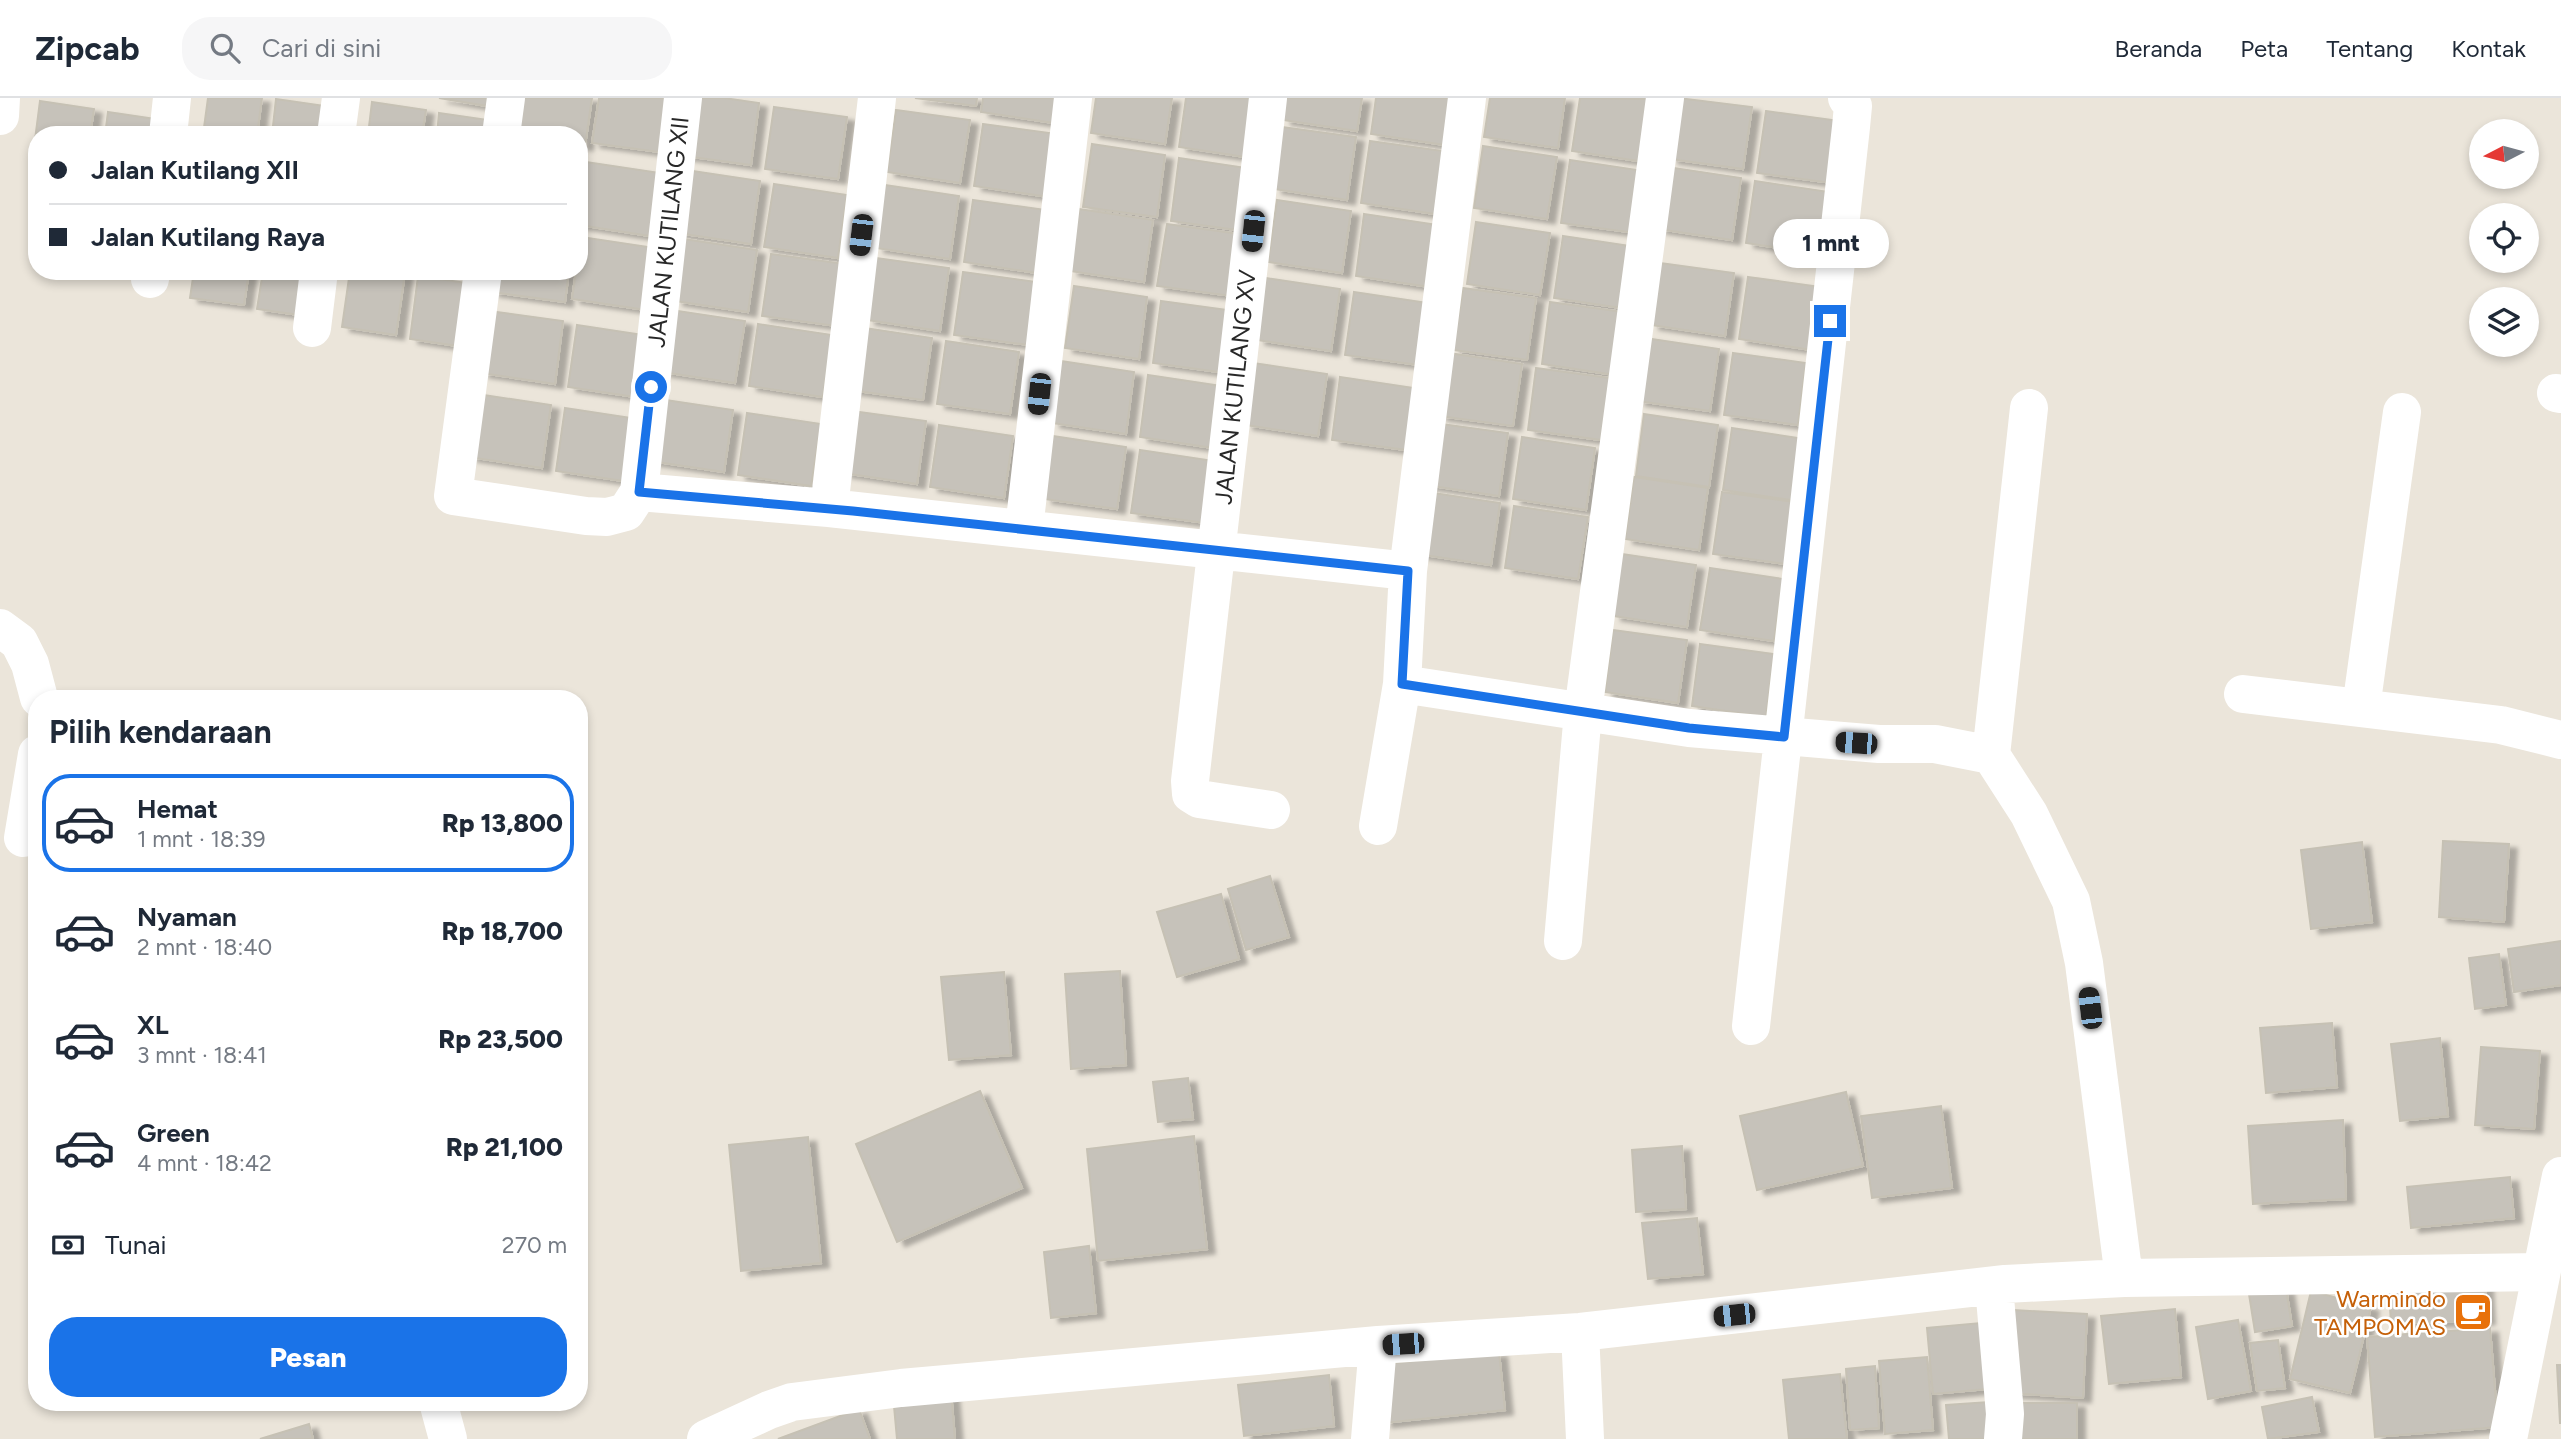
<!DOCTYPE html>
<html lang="id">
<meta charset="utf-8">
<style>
:root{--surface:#fff;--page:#f6f6f7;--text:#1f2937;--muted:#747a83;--line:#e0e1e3;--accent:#1a73e8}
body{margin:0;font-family:Figtree,sans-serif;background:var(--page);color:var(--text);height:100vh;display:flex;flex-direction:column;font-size:26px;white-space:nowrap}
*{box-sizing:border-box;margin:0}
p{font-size:23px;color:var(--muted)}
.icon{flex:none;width:38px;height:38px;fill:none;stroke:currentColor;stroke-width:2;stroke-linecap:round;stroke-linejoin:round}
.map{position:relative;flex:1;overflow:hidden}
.side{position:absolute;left:28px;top:592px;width:560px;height:721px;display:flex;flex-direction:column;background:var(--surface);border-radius:28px;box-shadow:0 4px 10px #0003}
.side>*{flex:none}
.hud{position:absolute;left:28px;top:28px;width:560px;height:154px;border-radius:28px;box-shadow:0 4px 10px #0003;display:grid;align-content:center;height:154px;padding:0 21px;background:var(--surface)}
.needle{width:46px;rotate:264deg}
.controls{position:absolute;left:2469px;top:21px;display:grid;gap:14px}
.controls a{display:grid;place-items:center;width:70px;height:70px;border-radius:50%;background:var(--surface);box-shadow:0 4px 10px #0003;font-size:35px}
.end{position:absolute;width:32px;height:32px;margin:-16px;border:9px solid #1a73e8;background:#fff;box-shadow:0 0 0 4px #fff}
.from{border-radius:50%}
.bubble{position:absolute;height:49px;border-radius:24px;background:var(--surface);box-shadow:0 4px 10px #0003;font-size:23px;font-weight:800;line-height:49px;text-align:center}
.car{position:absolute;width:21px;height:42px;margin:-21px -10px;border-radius:9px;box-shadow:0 0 5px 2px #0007;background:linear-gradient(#222 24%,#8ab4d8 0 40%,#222 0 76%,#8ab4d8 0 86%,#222 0)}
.hud b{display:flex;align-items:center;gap:24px;height:66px;font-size:26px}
.hud b+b{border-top:2px solid var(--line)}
.hud i{width:18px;height:18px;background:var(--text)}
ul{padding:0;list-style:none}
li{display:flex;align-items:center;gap:21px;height:98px;margin:0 14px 10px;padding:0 7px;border:4px solid transparent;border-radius:28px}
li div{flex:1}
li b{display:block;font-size:26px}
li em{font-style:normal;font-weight:800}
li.on{border-color:var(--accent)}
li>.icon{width:63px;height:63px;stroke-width:1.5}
h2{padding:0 21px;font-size:32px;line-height:84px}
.pay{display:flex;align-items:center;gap:18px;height:77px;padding:0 21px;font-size:26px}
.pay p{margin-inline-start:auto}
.primary-button{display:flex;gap:14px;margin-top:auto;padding:14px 21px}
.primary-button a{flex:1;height:80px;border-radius:28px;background:var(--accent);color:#fff;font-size:28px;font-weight:800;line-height:80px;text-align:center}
header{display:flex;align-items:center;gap:42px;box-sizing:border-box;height:98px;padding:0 35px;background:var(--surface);border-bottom:2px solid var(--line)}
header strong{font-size:33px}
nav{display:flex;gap:38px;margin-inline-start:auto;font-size:24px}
.search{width:490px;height:63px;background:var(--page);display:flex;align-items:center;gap:18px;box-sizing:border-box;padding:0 24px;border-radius:28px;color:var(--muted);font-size:26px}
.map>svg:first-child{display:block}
</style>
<header>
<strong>Zipcab</strong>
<div class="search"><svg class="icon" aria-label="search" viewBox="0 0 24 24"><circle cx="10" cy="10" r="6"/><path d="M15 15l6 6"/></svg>Cari di sini</div>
<nav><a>Beranda</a><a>Peta</a><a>Tentang</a><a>Kontak</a></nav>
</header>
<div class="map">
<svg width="2561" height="1341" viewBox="0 0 2561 1341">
<defs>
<filter id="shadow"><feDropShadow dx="8" dy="4.5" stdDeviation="2" flood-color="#0004"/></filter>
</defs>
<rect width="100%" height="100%" fill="#ebe5da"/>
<path fill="#c6c2ba" stroke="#c6c1b4" stroke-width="2" filter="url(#shadow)" d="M208,0H262L257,37H203Z
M439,0H488L487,8Z
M517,0H592L585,48L579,47V37H511Z
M599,0H674L666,55L592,45Z
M685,0H724L759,5L751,67L677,57Z
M915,0H977L976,8Z
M983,0H1058L1054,25L981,14Z
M1096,0H1172L1165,46L1091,35Z
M1186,0H1261L1252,60L1179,49Z
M1286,0H1362L1357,33L1283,22Z
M1376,0H1451L1445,47L1371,36Z
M1490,0H1565L1558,50L1484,39Z
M1580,0L1654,1L1645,64L1572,53Z
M1678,0L1752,9L1743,71L1670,61Z
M276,1L325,8L321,37H272Z
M40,3L94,11L90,37H37V66L32,65Z
M372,4L426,12L422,37H368Z
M774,9L847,19L838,81L765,71Z
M896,12L970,22L960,85L887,74Z
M1766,13L1840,23L1831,85L1757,75Z
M108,14L156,21L154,37H105Z
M439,15L488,22L486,37H437Z
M983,26L1057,36L1049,99L974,88Z
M1282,29L1356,39L1347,102L1274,91Z
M1370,43L1443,53L1435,116L1361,105Z
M1092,46L1165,57L1157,119L1083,109Z
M1483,48L1557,59L1547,121L1474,110Z
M1179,60L1253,71L1244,133L1171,123Z
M1570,62L1644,73L1635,135L1561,125Z
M586,64L660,75L650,138L579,127V110Z
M1667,69L1741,80L1732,142L1658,131Z
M686,72L760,83L751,146L677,135Z
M1755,83L1829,94L1819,156L1746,145Z
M774,86L847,97L838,160L764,149Z
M885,87L959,98L950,161L876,150Z
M973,102L1046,112L1037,175L964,164Z
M1277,102L1351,113L1342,175L1268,164Z
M1079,111L1153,122L1144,184L1070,173Z
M1364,116L1438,127L1430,189L1356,178Z
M1476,124L1550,135L1540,197L1467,186Z
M1167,126L1240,136L1231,198L1157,188Z
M1563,138L1637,149L1628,211L1554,200Z
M581,139L655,150L646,212L572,201L576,173H579Z
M684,141L757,152L748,214L675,203Z
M771,156L845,166L836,228L762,218Z
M876,160L949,170L940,233L867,222Z
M1660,165L1734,175L1725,238L1651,227Z
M194,173H249L244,207L190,200Z
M263,173H312L306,218L257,211Z
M350,173L405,175L396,237L342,229Z
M494,173H569L565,204L491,194Z
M963,174L1037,184L1028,247L954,237Z
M418,178L467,185L458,248L410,241Z
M1748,179L1821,189L1812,252L1739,241Z
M1266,180L1340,191L1331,253L1257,242Z
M1074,188L1147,199L1139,261L1065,250Z
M1463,190L1536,200L1527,262L1453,252Z
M1354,194L1428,205L1418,267L1345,257Z
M1161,203L1235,213L1226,275L1153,265Z
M1550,204L1624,214L1615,277L1542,266Z
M671,212L745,223L735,285L662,274Z
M489,213L563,223L555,286L481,275Z
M758,226L832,237L823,299L749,288Z
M577,227L650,238L642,300L568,289Z
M858,229L932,240L923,302L849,292Z
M1645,240L1719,251L1710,313L1637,303Z
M946,243L1019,254L1010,316L937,306Z
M1449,255L1522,266L1513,328L1439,318Z
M1733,255L1806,265L1798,327L1724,317Z
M1061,263L1134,274L1126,336L1052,325Z
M1253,265L1327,276L1318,338L1245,327Z
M1536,270L1610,280L1601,342L1528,332Z
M1148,277L1222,288L1213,350L1140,339Z
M1340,279L1414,290L1406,352L1332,342Z
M477,296L551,307L542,370L469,359Z
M659,301L733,312L724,374L650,363Z
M565,310L638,321L630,384L556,373Z
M852,313L926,323L917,386L843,375Z
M747,315L821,326L811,388L738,377Z
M1644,316L1718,327L1709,389L1636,378Z
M1434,325L1508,335L1499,398L1425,387Z
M939,327L1013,338L1004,400L930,389Z
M1732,330L1805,341L1797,403L1723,392Z
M1053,338L1126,349L1117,411L1044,401Z
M1522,339L1595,350L1586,412L1513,401Z
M1140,352L1214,363L1205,425L1131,415Z
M1634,379L1708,390L1699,452L1625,441Z
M1427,394L1500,405L1491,467L1417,456Z
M1722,394L1795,404L1786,466L1713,456Z
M1514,408L1588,419L1578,481L1505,470Z
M1622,456L1696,467L1687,529L1613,518Z
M1710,470L1783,481L1774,543L1700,532Z
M1613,532L1687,542L1678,605L1605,594Z
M1700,546L1774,556L1766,619L1692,608Z
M2443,743L2509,746L2504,824L2439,819Z
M2362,744L2372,824L2311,831L2301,752Z
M1270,778L1289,839L1246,852L1228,791Z
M1221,796L1239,861L1177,879L1157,814Z
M2561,843V887L2514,894L2508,851Z
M2499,856L2506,907L2475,911L2469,860Z
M1120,873L1126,967L1071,971L1065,876Z
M1004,874L1011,957L949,962L941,879Z
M2332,925L2337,989L2266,995L2260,930Z
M2440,940L2448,1018L2400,1023L2391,946Z
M2481,949L2540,953L2534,1031L2475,1027Z
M1188,980L1193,1021L1158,1024L1153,984Z
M980,993L1022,1090L897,1144L856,1046Z
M1846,994L1863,1068L1757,1092L1740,1018Z
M1941,1008L1952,1090L1872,1100L1861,1018Z
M2343,1022L2346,1101L2253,1106L2248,1028Z
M1194,1038L1207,1151L1098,1163L1087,1051Z
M808,1039L821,1165L741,1173L729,1047Z
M1682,1048L1686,1111L1636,1114L1632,1052Z
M2510,1079L2514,1120L2411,1130L2407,1089Z
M1697,1120L1703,1176L1648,1181L1642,1125Z
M1089,1148L1096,1215L1051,1220L1044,1154Z
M2485,1186L2487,1222L2391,1226L2389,1190Z
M2286,1191L2292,1228L2255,1234L2249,1196Z
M2311,1193L2371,1209L2350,1295L2290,1281Z
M2175,1211L2181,1279L2109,1286L2101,1218Z
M2013,1212L2087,1216L2083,1300L2008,1295Z
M2238,1222L2251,1293L2208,1301L2196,1229Z
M1992,1224L1998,1290L1933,1296L1927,1230Z
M2490,1230L2498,1329L2375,1339L2367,1239Z
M2278,1242L2285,1290L2257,1293L2250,1245Z
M1499,1254L1505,1312L1384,1325L1378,1267Z
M1927,1259L1933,1332L1885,1336L1879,1263Z
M2557,1267H2561V1325H2560Z
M1875,1268L1879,1330L1850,1332L1846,1271Z
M1840,1276L1847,1341H1789L1783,1282Z
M1329,1277L1334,1328L1244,1338L1238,1287Z
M951,1293L955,1341H897L893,1297Z
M2312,1299L2319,1334L2268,1341L2262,1309Z
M2004,1303L2006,1341H1949L1946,1307Z
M2012,1305H2077V1341H2012Z
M859,1311L870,1341H778Z
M309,1326L313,1341H260Z"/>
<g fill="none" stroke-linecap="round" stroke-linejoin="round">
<path stroke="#fff" stroke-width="38" d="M1268,0L1190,683L1191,696L1199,701L1271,712
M0,18L1,0
M168,37L172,0
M336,37L341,0
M501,37L506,0
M483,173L453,398L586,418L607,419L626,414L639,394L683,0
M150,181L151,173
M312,230L319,173
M2556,295L2561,296
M639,394L829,410L1408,473L1402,586L1378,728
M829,410L877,0
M1024,431L1073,0
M1408,473L1467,0
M0,530L19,544L30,566L39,600
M1402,586L1689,630L1879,646H1935L1991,657L2029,716L2071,803L2084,865L2124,1180
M2243,596L2501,627L2561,642
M2361,610L2402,314
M1991,657L2029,310
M23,740L37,656
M1563,843L1583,614L1665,0
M1751,928L1851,29L1853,8L1847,0
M1994,1188L2005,1316L2003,1341
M1580,1234L1585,1341
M438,1304L448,1341
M706,1341L769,1312L792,1304L901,1290L1378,1247L1580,1234L2005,1186L2124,1180L2541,1174
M1370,1341L1378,1247"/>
<path stroke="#fff" stroke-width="38" d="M2508,1341L2561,1078"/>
</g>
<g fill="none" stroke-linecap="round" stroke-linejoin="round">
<path stroke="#1a73e8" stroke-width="9" d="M651,289L639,394L853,413L1408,473L1402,586L1689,630L1784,639L1830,223"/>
</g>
<defs>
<symbol id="cafe-square" viewBox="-11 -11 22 22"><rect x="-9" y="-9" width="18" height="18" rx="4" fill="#e8710a" stroke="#fff"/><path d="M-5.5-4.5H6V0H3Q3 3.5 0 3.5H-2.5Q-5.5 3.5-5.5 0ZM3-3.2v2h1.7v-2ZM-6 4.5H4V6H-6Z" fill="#fff"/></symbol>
</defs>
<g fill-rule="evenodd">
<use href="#cafe-square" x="2451" y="1192" width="44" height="44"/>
</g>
<g text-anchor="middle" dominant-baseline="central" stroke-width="5" stroke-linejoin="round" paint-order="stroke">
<g font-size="24" fill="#282828" stroke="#fff">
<text transform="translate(668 134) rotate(-84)">JALAN KUTILANG XII</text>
<text transform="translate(1235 289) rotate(-84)">JALAN KUTILANG XV</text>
</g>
<g font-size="24" fill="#c56008" stroke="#fff" text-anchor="end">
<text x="2446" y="1200">Warmindo<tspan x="2446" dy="28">TAMPOMAS</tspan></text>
</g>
</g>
</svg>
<div class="controls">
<a><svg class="needle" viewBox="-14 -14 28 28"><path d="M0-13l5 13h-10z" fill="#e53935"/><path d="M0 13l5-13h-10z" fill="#747a83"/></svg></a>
<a><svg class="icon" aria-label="locate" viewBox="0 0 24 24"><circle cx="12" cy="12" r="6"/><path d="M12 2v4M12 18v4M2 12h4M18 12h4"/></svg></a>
<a><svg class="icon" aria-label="layers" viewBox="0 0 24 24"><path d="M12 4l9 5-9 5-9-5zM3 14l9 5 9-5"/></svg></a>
</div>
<i class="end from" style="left:651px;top:289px"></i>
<i class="end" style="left:1830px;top:223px"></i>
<div class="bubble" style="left:1773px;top:121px;width:116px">1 mnt</div>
<i class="car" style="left:1253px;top:133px;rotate:186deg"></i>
<i class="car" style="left:861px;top:137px;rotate:187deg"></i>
<i class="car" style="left:1039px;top:296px;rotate:186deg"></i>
<i class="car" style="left:1856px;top:645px;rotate:274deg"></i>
<i class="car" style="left:2090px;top:910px;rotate:353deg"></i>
<i class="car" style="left:1734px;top:1217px;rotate:264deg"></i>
<i class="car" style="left:1403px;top:1246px;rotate:266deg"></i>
<div class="hud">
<b><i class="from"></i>Jalan Kutilang XII</b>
<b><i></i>Jalan Kutilang Raya</b>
</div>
<section class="side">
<h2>Pilih kendaraan</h2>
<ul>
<li class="on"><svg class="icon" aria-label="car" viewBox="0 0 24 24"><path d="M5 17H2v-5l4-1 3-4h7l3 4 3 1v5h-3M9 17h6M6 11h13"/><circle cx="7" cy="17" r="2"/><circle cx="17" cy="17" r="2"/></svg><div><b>Hemat</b><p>1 mnt · 18:39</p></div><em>Rp 13,800</em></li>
<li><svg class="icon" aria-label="car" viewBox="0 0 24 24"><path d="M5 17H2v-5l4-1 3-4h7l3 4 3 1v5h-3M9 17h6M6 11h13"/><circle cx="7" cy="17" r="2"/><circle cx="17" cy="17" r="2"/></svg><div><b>Nyaman</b><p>2 mnt · 18:40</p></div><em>Rp 18,700</em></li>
<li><svg class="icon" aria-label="car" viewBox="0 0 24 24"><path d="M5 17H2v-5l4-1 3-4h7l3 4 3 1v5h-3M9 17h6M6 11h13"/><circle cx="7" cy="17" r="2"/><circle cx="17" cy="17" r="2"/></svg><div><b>XL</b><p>3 mnt · 18:41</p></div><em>Rp 23,500</em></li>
<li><svg class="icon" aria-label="car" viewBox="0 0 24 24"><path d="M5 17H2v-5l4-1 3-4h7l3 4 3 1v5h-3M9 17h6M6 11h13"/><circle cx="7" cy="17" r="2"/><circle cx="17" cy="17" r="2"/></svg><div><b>Green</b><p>4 mnt · 18:42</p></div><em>Rp 21,100</em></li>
</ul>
<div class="pay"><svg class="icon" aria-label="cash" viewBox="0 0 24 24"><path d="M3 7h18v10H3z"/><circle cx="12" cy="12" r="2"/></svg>Tunai<p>270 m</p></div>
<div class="primary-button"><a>Pesan</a></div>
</section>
</div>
